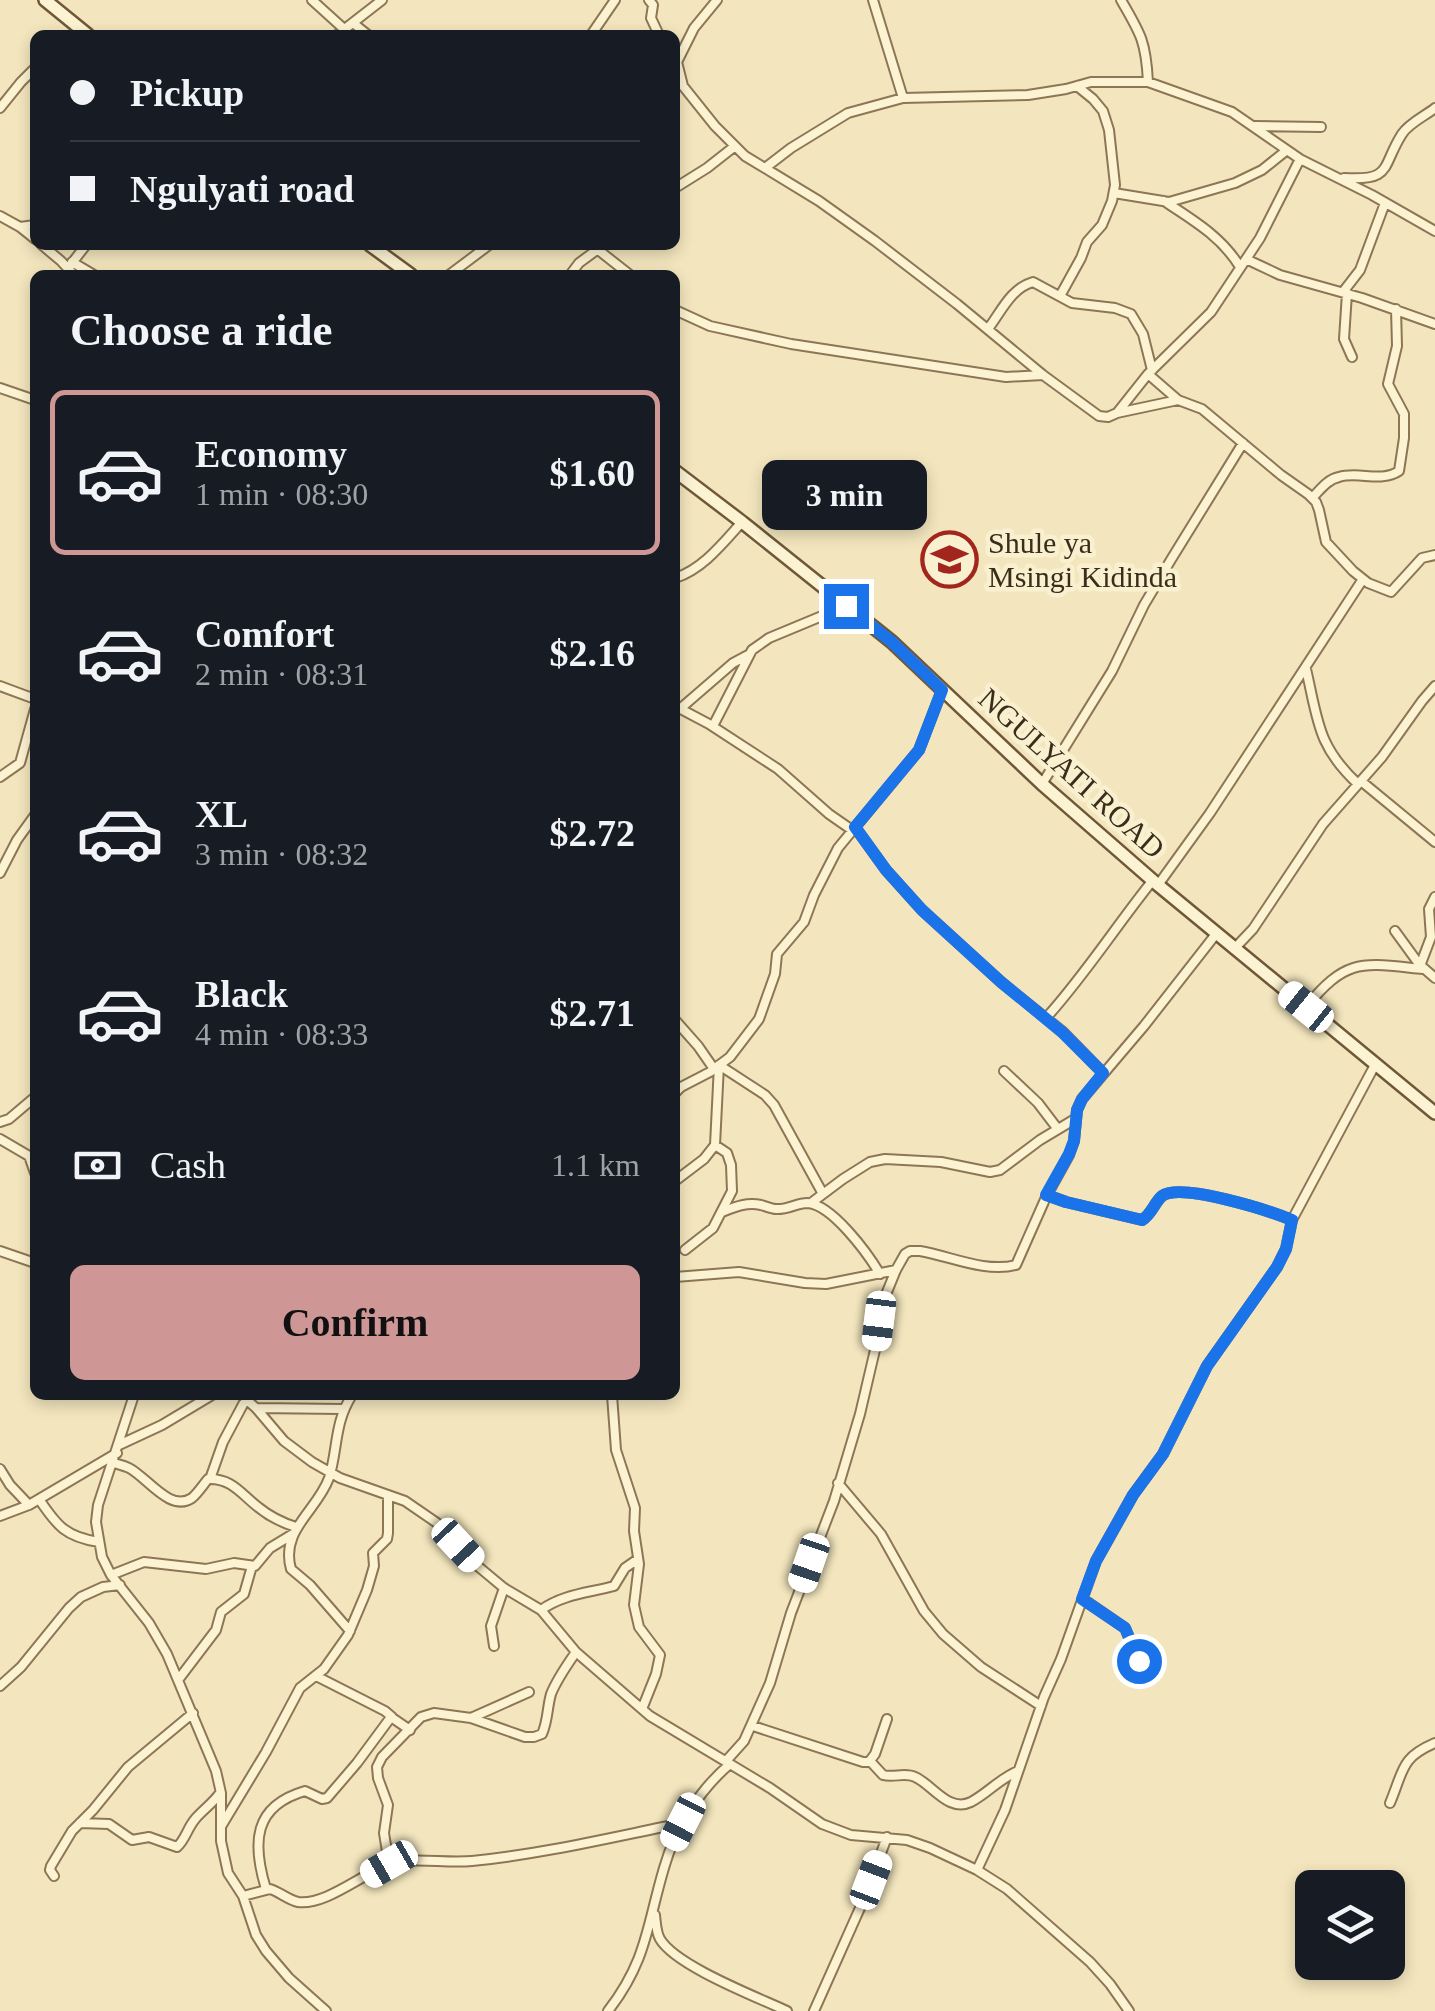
<!DOCTYPE html>
<meta charset="utf-8">
<style>
:root{--surface:#171b24;--page:#20242c;--text:#f1f3f6;--muted:#9ea1a6;--line:#363941;--accent:#ce9795}
body{margin:0;font-family:"Times New Roman",serif;background:var(--page);color:var(--text);height:100vh;display:flex;flex-direction:column;font-size:38px;white-space:nowrap}
*{box-sizing:border-box;margin:0}
p{font-size:32px;color:var(--muted)}
.icon{flex:none;width:55px;height:55px;fill:none;stroke:currentColor;stroke-width:2;stroke-linecap:round;stroke-linejoin:round}
.map{position:relative;flex:1;overflow:hidden}
.drawer{position:absolute;left:30px;top:270px;width:650px;height:1130px;display:flex;flex-direction:column;background:var(--surface);border-radius:15px;box-shadow:0 5px 15px #0003}
.drawer>*{flex:none}
.guide{position:absolute;left:30px;top:30px;width:650px;height:220px;border-radius:15px;box-shadow:0 5px 15px #0003;display:grid;align-content:center;height:220px;padding:0 40px;background:var(--surface)}
.tools{position:absolute;left:1295px;top:1870px;display:grid;gap:20px}
.tools a{display:grid;place-items:center;width:110px;height:110px;border-radius:15px;background:var(--surface);box-shadow:0 5px 15px #0003;font-size:50px}
.end{position:absolute;width:45px;height:45px;margin:-22px;border:12px solid #1a73e8;background:#fff;box-shadow:0 0 0 5px #fff}
.from{border-radius:50%}
.bubble{position:absolute;height:70px;border-radius:15px;background:var(--surface);box-shadow:0 5px 15px #0003;font-size:32px;font-weight:700;line-height:70px;text-align:center}
.car{position:absolute;width:30px;height:60px;margin:-30px -15px;border-radius:12px;box-shadow:0 0 8px 2px #0007;background:linear-gradient(#fff 24%,#345 0 40%,#fff 0 76%,#345 0 86%,#fff 0)}
.guide b{display:flex;align-items:center;gap:35px;height:95px;font-size:38px}
.guide b+b{border-top:2px solid var(--line)}
.guide i{width:25px;height:25px;background:var(--text)}
ul{padding:0;list-style:none}
li{display:flex;align-items:center;gap:30px;height:165px;margin:0 20px 15px;padding:0 20px;border:5px solid transparent;border-radius:15px}
li div{flex:1}
li b{display:block;font-size:38px}
li em{font-style:normal;font-weight:700}
li.active{border-color:var(--accent)}
li>.icon{width:90px;height:90px;stroke-width:1.5}
h2{padding:0 40px;font-size:45px;line-height:120px}
.pay{display:flex;align-items:center;gap:25px;height:110px;padding:0 40px;font-size:38px}
.pay p{margin-inline-start:auto}
.button{display:flex;gap:20px;margin-top:auto;padding:20px 40px}
.button a{flex:1;height:115px;border-radius:15px;background:var(--accent);color:#111;font-size:40px;font-weight:700;line-height:115px;text-align:center}
.map>svg:first-child{display:block}
</style>
<div class="map">
<svg width="1435" height="2011" viewBox="0 0 1435 2011">
<rect width="100%" height="100%" fill="#f3e6be"/>
<g fill="none" stroke-linecap="round" stroke-linejoin="round">
<defs>
<path id="street" d="M312,0L344,29
M649,0L653,5L651,18L659,35
M717,0L694,28L677,62L683,86L715,126L745,156L819,201L875,241L957,304L1043,375L1099,416L1108,417L1117,413L1148,374L1211,312L1260,238L1300,159
M873,0L903,98
M1121,0C1141,34 1146,42 1148,82
M353,23L368,35
M337,35L382,0
M591,35L615,0
M0,108L21,82L35,68
M1255,126L1321,127
M765,168L791,148L848,113L903,98L1028,95L1066,89L1091,82H1148L1232,112L1300,159L1372,195L1435,231
M1344,178C1393,181 1381,167 1402,134C1409,123 1425,116 1435,108
M675,188L707,168L735,146
M1114,193L1169,202L1235,183L1262,170L1287,150
M1164,201C1193,220 1222,237 1240,267
M0,216L20,227L35,239
M20,227L35,225
M42,245L61,261L74,275
M592,245L630,275
M1246,259L1280,275L1362,298L1435,324
M72,262L94,275
M68,268L86,245
M449,275L489,245
M570,275L579,263L598,249
M1343,292L1360,270L1385,203
M1347,293L1344,339L1352,357
M1060,296L1081,258L1087,242L1102,225L1112,201L1115,185L1109,130L1103,111L1093,99L1077,86
M675,310L710,326L791,344L1006,377L1043,375
M988,329C1001,312 1011,288 1033,282L1072,303L1115,308L1131,314L1143,334L1152,370
M1148,374L1178,400L1202,409L1281,475L1308,494L1316,502L1319,510L1326,542L1353,571L1368,583L1391,592L1422,558L1435,555
M0,388L35,400
M1117,413L1178,400
M1312,498C1320,490 1328,479 1339,477C1359,471 1381,483 1399,471L1404,438V414L1388,384L1397,346L1396,309
M675,578C703,569 723,543 742,522
M1306,669C1318,720 1317,746 1358,784
M0,686L35,699
M675,706L709,724L778,769L829,814L852,830
M681,708L733,663L748,655
M713,726L752,650L769,638L846,606
M0,777L20,763L35,709
M1361,781L1435,842
M1042,784L1112,671L1144,605L1172,558L1243,443
M855,827L886,870L922,910L1001,982L1063,1032L1103,1073
M0,873L17,840L35,815
M1158,885L1210,813L1363,579
M1395,931L1419,964L1435,978
M1234,949L1253,929L1323,824L1382,757L1422,701L1435,686
M1420,966L1431,937L1429,909L1435,897
M1306,1007C1347,957 1362,963 1423,969
M1046,1018C1085,975 1116,926 1153,880
M675,1020L698,1046L714,1069
M1004,1071L1038,1103L1057,1128
M675,1093L681,1087L710,1072L730,1057L759,1019L775,974L777,954L804,922L814,895L838,848L919,750L942,690
M0,1122L9,1119L35,1097
M0,1139L29,1156L35,1173
M675,1181L704,1159L715,1145L719,1065L765,1095L774,1105L823,1194
M1047,1195L1066,1202L1142,1220C1152,1214 1154,1203 1162,1196C1181,1182 1270,1211 1292,1220
M811,1203L843,1179L870,1162L885,1159L941,1162L990,1172L1000,1170L1040,1140L1075,1119
M722,1212C735,1207 746,1202 761,1205C765,1206 772,1209 776,1209C787,1210 797,1203 807,1203C832,1204 868,1254 880,1274
M685,1250L713,1228L732,1191L731,1165L727,1153L715,1145
M0,1251L35,1263
M675,1277L739,1272L805,1283L826,1284L896,1270
M134,1395L98,1505L96,1522L102,1557L111,1575L149,1623L167,1654L216,1771L221,1793V1841L228,1873L243,1896L256,1935L266,1951L289,1978L326,2011
M241,1395L256,1408L284,1441L312,1462L340,1478L405,1501L437,1523L474,1563L504,1588L541,1610L576,1652L650,1716L770,1788L822,1824L851,1835L907,1840L930,1848L977,1870L1007,1889L1090,1962L1110,1984L1129,2011
M612,1395L616,1450L635,1508L634,1531L639,1564L634,1605L639,1627L660,1655L656,1674L642,1709
M256,1408L343,1409
M119,1445L162,1425L212,1395
M114,1463C120,1465 123,1465 129,1468C147,1477 170,1513 192,1498C198,1493 203,1485 208,1479C232,1478 241,1494 258,1507C269,1516 283,1523 296,1527
M0,1469L10,1485L29,1505
M210,1479L223,1442L248,1395
M838,1483L881,1534L924,1611L943,1634L981,1667L1041,1706
M39,1499C57,1526 66,1537 99,1542
M0,1516L29,1505L117,1453
M111,1575L144,1562L206,1569L234,1563L255,1566L270,1548L293,1534
M1083,1599L1125,1628L1139,1661
M541,1610C563,1594 589,1593 614,1586L625,1568L638,1559
M350,1631L310,1585L291,1569C280,1530 317,1511 329,1478C338,1449 334,1423 352,1395
M494,1646L491,1626L504,1588
M316,1676L385,1711L392,1717
M178,1680L216,1630L221,1612L244,1594L252,1566
M0,1686L21,1667L69,1608L81,1597L103,1587L120,1585
M471,1718L529,1692
M753,1726L863,1762H869L875,1754L887,1719
M726,1761L744,1741L770,1683L791,1613L834,1501L860,1414L875,1350L879,1321L887,1292L896,1270L905,1254L910,1251H920C950,1256 985,1273 1016,1265L1047,1195L1069,1155L1074,1141L1077,1110L1082,1099L1144,1026L1216,934
M870,1761L883,1775C894,1778 905,1772 915,1777C932,1784 948,1813 971,1802C988,1793 999,1779 1018,1771
M1390,1803C1404,1770 1400,1758 1435,1743
M80,1823L109,1824L132,1840L149,1837L177,1847C186,1839 187,1828 196,1818C204,1809 213,1803 220,1793
M222,1825L266,1752L300,1688L324,1669L348,1635L367,1590L374,1566L373,1553L387,1539L388,1533V1495
M389,1864L384,1833L388,1805L378,1778L377,1767L382,1757L421,1717L434,1713L471,1718L525,1737H534L542,1734C548,1721 547,1708 551,1694C557,1679 567,1665 576,1652
M977,1870L1005,1810L1044,1697L1061,1659L1096,1561L1133,1495L1163,1454L1207,1366L1277,1267L1286,1249L1292,1220L1376,1063
M54,1876L50,1870L51,1866L72,1831L93,1810L128,1767L193,1713
M266,1889C252,1843 253,1806 305,1791L322,1799L327,1798L357,1763L391,1717L410,1730
M243,1896L270,1889C280,1892 288,1900 298,1902C331,1906 373,1863 403,1861C426,1859 449,1863 472,1861C543,1854 613,1837 683,1823
M655,1915C656,1923 656,1932 660,1939C676,1966 757,1997 787,2011
M608,2011C647,1961 647,1925 664,1868C675,1829 699,1790 730,1764
M814,2011L864,1899L887,1837"/>
<path id="secondary" d="M45,0L88,35
M370,245L411,275
M675,471L742,522L892,642L1042,784L1158,885L1435,1113"/>
</defs>
<use href="#street" stroke="#8d7655" stroke-width="12"/>
<use href="#secondary" stroke="#6f5738" stroke-width="16"/>
<use href="#street" stroke="#fcf3d2" stroke-width="8"/>
<use href="#secondary" stroke="#fcf3d2" stroke-width="11"/>
</g>
<g fill="none" stroke-linecap="round" stroke-linejoin="round">
<path stroke="#1a73e8" stroke-width="12" d="M846,606L892,642L942,690L919,750L855,827L886,870L922,910L1001,982L1062,1032L1103,1073L1082,1099L1077,1110L1074,1141L1069,1154L1046,1195L1066,1202L1142,1220C1152,1214 1154,1203 1162,1196C1181,1182 1270,1211 1292,1220L1286,1249L1277,1267L1207,1366L1163,1454L1133,1495L1096,1561L1082,1599L1125,1628L1139,1661"/>
</g>
<defs>
<symbol id="school-ring" viewBox="-11 -11 22 22"><circle r="9.5" fill="#f9f0cf" stroke="#a3261e" stroke-width="1.5"/><path d="M0-5L7-2L0 1L-7-2ZM-4 1L0 2.5L4 1V4Q0 6-4 4Z" fill="#a3261e"/></symbol>
</defs>
<g fill-rule="evenodd">
<use href="#school-ring" x="918" y="528" width="63" height="63"/>
</g>
<g text-anchor="middle" dominant-baseline="central" stroke-width="9" stroke-linejoin="round" paint-order="stroke">
<g font-size="30" fill="#3b2d1b" stroke="#f9f0cf" text-anchor="start">
<text x="988" y="542">Shule ya<tspan x="988" dy="34">Msingi Kidinda</tspan></text>
</g>
<g font-size="30" fill="#3b2d1b" stroke="#f9f0cf">
<text transform="translate(1072 773) rotate(42)">NGULYATI ROAD</text>
</g>
</g>
</svg>
<div class="tools">
<a><svg class="icon" aria-label="layers" viewBox="0 0 24 24"><path d="M12 4l9 5-9 5-9-5zM3 14l9 5 9-5"/></svg></a>
</div>
<i class="end from" style="left:1139px;top:1661px"></i>
<i class="end" style="left:846px;top:606px"></i>
<div class="bubble" style="left:762px;top:460px;width:165px">3 min</div>
<i class="car" style="left:1306px;top:1007px;rotate:309deg"></i>
<i class="car" style="left:879px;top:1321px;rotate:187deg"></i>
<i class="car" style="left:458px;top:1545px;rotate:137deg"></i>
<i class="car" style="left:809px;top:1563px;rotate:199deg"></i>
<i class="car" style="left:683px;top:1822px;rotate:207deg"></i>
<i class="car" style="left:389px;top:1864px;rotate:240deg"></i>
<i class="car" style="left:871px;top:1880px;rotate:21deg"></i>
<div class="guide">
<b><i class="from"></i>Pickup</b>
<b><i></i>Ngulyati road</b>
</div>
<section class="drawer">
<h2>Choose a ride</h2>
<ul>
<li class="active"><svg class="icon" aria-label="car" viewBox="0 0 24 24"><path d="M5 17H2v-5l4-1 3-4h7l3 4 3 1v5h-3M9 17h6M6 11h13"/><circle cx="7" cy="17" r="2"/><circle cx="17" cy="17" r="2"/></svg><div><b>Economy</b><p>1 min · 08:30</p></div><em>$1.60</em></li>
<li><svg class="icon" aria-label="car" viewBox="0 0 24 24"><path d="M5 17H2v-5l4-1 3-4h7l3 4 3 1v5h-3M9 17h6M6 11h13"/><circle cx="7" cy="17" r="2"/><circle cx="17" cy="17" r="2"/></svg><div><b>Comfort</b><p>2 min · 08:31</p></div><em>$2.16</em></li>
<li><svg class="icon" aria-label="car" viewBox="0 0 24 24"><path d="M5 17H2v-5l4-1 3-4h7l3 4 3 1v5h-3M9 17h6M6 11h13"/><circle cx="7" cy="17" r="2"/><circle cx="17" cy="17" r="2"/></svg><div><b>XL</b><p>3 min · 08:32</p></div><em>$2.72</em></li>
<li><svg class="icon" aria-label="car" viewBox="0 0 24 24"><path d="M5 17H2v-5l4-1 3-4h7l3 4 3 1v5h-3M9 17h6M6 11h13"/><circle cx="7" cy="17" r="2"/><circle cx="17" cy="17" r="2"/></svg><div><b>Black</b><p>4 min · 08:33</p></div><em>$2.71</em></li>
</ul>
<div class="pay"><svg class="icon" aria-label="cash" viewBox="0 0 24 24"><path d="M3 7h18v10H3z"/><circle cx="12" cy="12" r="2"/></svg>Cash<p>1.1 km</p></div>
<div class="button"><a>Confirm</a></div>
</section>
</div>
